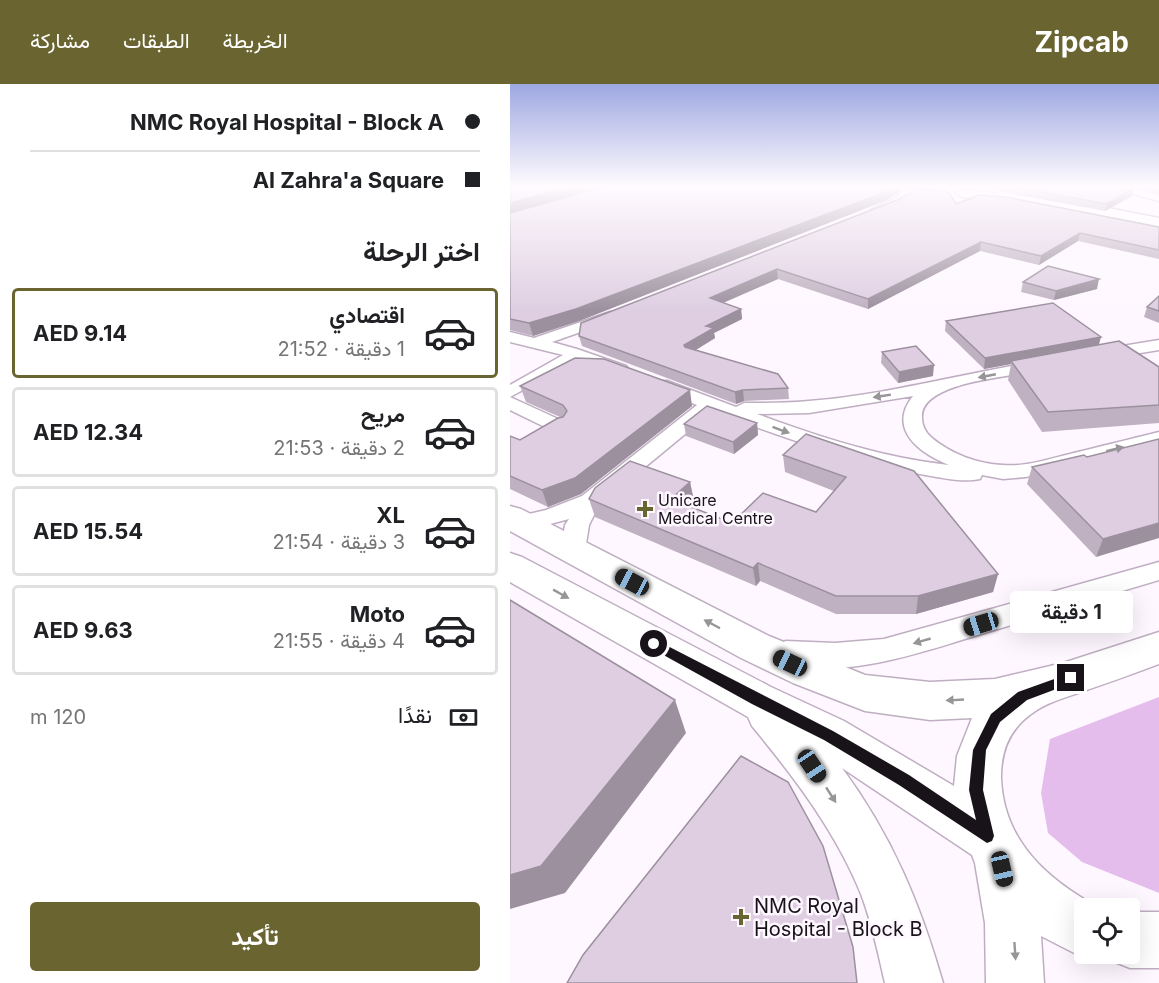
<!DOCTYPE html>
<html lang="ar">
<meta charset="utf-8">
<style>
:root{--surface:#fff;--page:#f6f6f6;--text:#202124;--muted:#757577;--line:#e0e0e0;--accent:#6a6430}
body{margin:0;font-family:Inter,Vazirmatn,sans-serif;background:var(--page);color:var(--text);direction:rtl;height:100vh;display:flex;flex-direction:column;font-size:22px;white-space:nowrap}
*{box-sizing:border-box;margin:0}
p{font-size:20px;color:var(--muted)}
.icon{flex:none;width:33px;height:33px;fill:none;stroke:currentColor;stroke-width:2;stroke-linecap:round;stroke-linejoin:round}
.map{position:relative;flex:1;overflow:hidden;direction:ltr}
.details{display:flex;flex-direction:column;background:var(--surface);width:510px}
.details>*{flex:none}
.banner{display:grid;align-content:center;height:132px;padding:0 30px;background:var(--surface)}
.fabs{position:absolute;left:564px;top:814px;display:grid;gap:12px}
.fabs a{display:grid;place-items:center;width:66px;height:66px;border-radius:6px;background:var(--surface);box-shadow:0 6px 24px #0002;font-size:30px}
.end{position:absolute;width:27px;height:27px;margin:-14px;border:8px solid #181319;background:#fff;box-shadow:0 0 0 3px #fff}
.from{border-radius:50%}
.bubble{position:absolute;height:42px;border-radius:6px;background:var(--surface);box-shadow:0 6px 24px #0002;font-size:20px;font-weight:700;line-height:42px;text-align:center;direction:rtl}
.car{position:absolute;width:18px;height:36px;margin:-18px -9px;border-radius:8px;box-shadow:0 0 4px 2px #0007;background:linear-gradient(#222 24%,#8ab4d8 0 40%,#222 0 76%,#8ab4d8 0 86%,#222 0)}
.banner b{display:flex;align-items:center;gap:21px;height:57px;font-size:22px}
.banner b+b{border-top:2px solid var(--line)}
.banner i{width:15px;height:15px;background:var(--text)}
ul{padding:0;list-style:none}
li{display:flex;align-items:center;gap:18px;height:90px;margin:0 12px 9px;padding:0 18px;border:3px solid var(--line);border-radius:6px}
li div{flex:1}
li b{display:block;font-size:22px}
li em{font-style:normal;font-weight:700}
li.on{border-color:var(--accent)}
li>.icon{width:54px;height:54px;stroke-width:1.5}
h2{padding:0 30px;font-size:27px;line-height:72px}
.pay{display:flex;align-items:center;gap:15px;height:66px;padding:0 30px;font-size:22px}
.pay p{margin-inline-start:auto}
.action{display:flex;gap:12px;margin-top:auto;padding:12px 30px}
.action a{flex:1;height:69px;border-radius:6px;background:var(--accent);color:#fff;font-size:24px;font-weight:700;line-height:69px;text-align:center}
header{display:flex;align-items:center;gap:36px;box-sizing:border-box;height:84px;padding:0 30px;background:var(--accent);color:#fff}
header strong{font-size:28px}
nav{display:flex;gap:33px;margin-inline-start:auto;font-size:21px}
main{display:flex;flex:1;min-height:0}
.map>svg:first-child{display:block}
</style>
<header>
<strong>Zipcab</strong>
<nav><a>الخريطة</a><a>الطبقات</a><a>مشاركة</a></nav>
</header>
<main>
<div class="map">
<svg width="649" height="899" viewBox="0 0 649 899">
<rect width="100%" height="100%" fill="#fef7ff"/>
<path fill="#e5bded" d="M649,613V809L572,778L538,749L531,709L540,655Z"/>
<g fill="none" stroke-linecap="round" stroke-linejoin="round">
<defs>
<path id="street" d="M398,102L407,103C397,115 379,132 362,129V125L386,114Z
M594,102H609L649,111V117Z
M100,228L105,230L108,233L105,236L42,258L67,265L116,282L119,286L116,290H104L68,276L0,313L57,339L60,343L57,347H43L0,326V301L53,271L0,258V248L24,254Z
M649,256V266L588,276L580,271L588,266Z
M530,277L536,278L539,282L536,286C510,292 409,296 412,334C412,342 416,349 422,354C441,370 468,380 493,381C514,383 535,376 556,371C587,363 618,356 649,348V360L516,393L493,395L472,391L470,395C452,399 428,393 410,390C339,377 271,353 203,327L89,421L79,441L75,466L72,472L63,475L54,472L51,466L55,441L59,435L14,447L6,445L2,439L6,433L36,426L72,412L187,321L145,305L142,301L145,297H157L226,323L234,319C255,319 277,319 299,317C377,311 453,289 530,277ZM403,312C377,345 409,369 439,381C373,374 309,353 247,330L299,329Z
M649,478V496C595,512 541,529 488,545C422,564 333,600 266,577L262,569L266,561L276,557L325,559L374,555Z"/>
<path id="secondary" d="M492,103L649,134V144L519,117L518,121L513,122L452,113L445,109L452,105L489,110L485,107Z
M0,422L11,425L259,552L355,591L420,598L485,595L553,579L649,548V580C623,590 597,599 571,608C554,614 535,619 521,630C499,646 491,667 491,693C493,758 538,796 591,825H574V870H583L574,874L531,852L534,899H476L475,839L465,779L462,771L332,684C382,752 410,819 433,899H375C368,869 362,839 351,810C326,748 284,693 242,642L238,633L0,498V469L12,473L261,603L334,637L444,702L447,672L462,634L420,636L355,627L283,599L231,574L0,447Z
M620,828H649V884H620L600,876L598,870H620Z"/>
</defs>
<use href="#street" stroke="#bfaec2" stroke-width="3"/>
<use href="#secondary" stroke="#bfaec2" stroke-width="3"/>
<use href="#street" fill="#fff" fill-rule="evenodd"/>
<use href="#secondary" fill="#fff" fill-rule="evenodd"/>
</g>
<path fill="#c0b1c2" d="M0,102H392L390,108L377,116L69,237L23,252L0,246Z
M492,102H613L622,112L595,127L491,108Z
M616,102H649V110Z
M446,120L649,143V175L568,157L529,181L470,167L358,225L268,195L213,219L231,225L232,235L204,249L205,254L186,266L278,304L279,315L234,317L226,320L72,262L69,252Z
M513,198L587,205L544,216L511,208Z
M649,212V239L634,233L637,223Z
M436,237L589,261L649,283V339L532,348L498,296L501,280L474,285L435,247Z
M372,268L423,292L388,299L371,279Z
M10,302L182,322L71,410L38,423L0,405V352L10,356L50,333L16,318Z
M247,339L248,351L224,370L176,352L174,340Z
M296,350L488,490L483,508L406,530H326L250,497L246,502L85,433L79,415L180,398L184,417L178,422L222,439L306,428L324,407L275,388L273,371Z
M649,355L586,473L517,400L522,383L577,373Z"/>
<path fill="#9c909e" d="M64,102H99L0,130V119Z
M387,102H392L390,108L377,116L69,237L23,252L19,239Z
M624,104L622,112L595,127L597,120Z
M570,149L568,157L529,181L531,172Z
M471,158L470,167L358,225V215Z
M267,185L268,195L201,224L200,214Z
M589,195L587,205L544,216L546,207Z
M231,225L232,235L204,249L205,254L176,272L174,261L196,242Z
M591,253L588,264L501,277V280L474,285L475,274Z
M424,281L423,292L388,299L389,288Z
M180,306L182,322L71,410L38,423L32,406Z
M233,306L234,317L226,320L225,308Z
M247,339L248,351L224,370L223,358Z
M180,398L184,417L165,434L161,415Z
M649,439V454L586,473L593,455Z
M248,479L250,497L246,502L243,484Z
M488,490L483,508L406,530L408,512Z
M165,616L176,649L55,809L0,825V791Z"/>
<path fill="#dfcee2" stroke="#9c909e" stroke-width="1.5" d="M0,102H64L0,119Z
M96,102H387L378,107L66,225L19,239L0,235V129Z
M498,102H613L624,104L597,120Z
M405,104L439,108L446,120L469,111L496,113L649,143V166L570,149L531,172L471,158L358,215L267,185L200,214L231,225L196,242L204,244L174,261L175,263L268,290L278,304L233,306L225,308L69,252L71,239L387,116L402,108Z
M538,182L589,195L546,207L513,198Z
M649,212V227L637,223Z
M543,219L591,253L475,274L436,237Z
M609,257L649,283V321L538,328L501,277Z
M406,262L424,281L389,288L372,268Z
M65,274L94,275L180,306L65,394L32,406L0,392V352L10,356L48,334L53,333L57,327L53,321L10,302Z
M197,322L247,339L223,358L174,340Z
M296,350L404,387L488,490L408,512H326L248,479L243,484L79,415L85,404L120,377L180,398L161,415L222,439L253,409L306,428L336,393L273,371Z
M649,355V439L593,455L522,383L574,371L577,373Z
M0,516L165,616L31,782L0,791Z
M231,672L278,698L313,762L343,863L347,899H57L73,871Z"/>
<defs><path id="oneway-solid" d="M-6-.8H1V-3.2L6.5 0L1 3.2V.8H-6Z" transform="scale(1.5)"/></defs>
<g fill="#979598">
<use href="#oneway-solid" transform="translate(477 292) rotate(169)"/>
<use href="#oneway-solid" transform="translate(372 312) rotate(171)"/>
<use href="#oneway-solid" transform="translate(271 346) rotate(20)"/>
<use href="#oneway-solid" transform="translate(605 365) rotate(-14)"/>
<use href="#oneway-solid" transform="translate(51 510) rotate(29)"/>
<use href="#oneway-solid" transform="translate(202 540) rotate(-152)"/>
<use href="#oneway-solid" transform="translate(412 557) rotate(164)"/>
<use href="#oneway-solid" transform="translate(445 616) rotate(177)"/>
<use href="#oneway-solid" transform="translate(321 711) rotate(57)"/>
<use href="#oneway-solid" transform="translate(505 867) rotate(86)"/>
</g>
<linearGradient id="sky" x2="0" y2="1"><stop stop-color="#9da8e1"/><stop offset="0.45" stop-color="#fffbff"/><stop offset="1" stop-color="#fffbff" stop-opacity="0"/></linearGradient>
<rect width="649" height="227" fill="url(#sky)"/>
<path fill="#181319" d="M144,555L323,647L399,691L466,736L459,706L463,666L481,630L508,608L561,589L567,594L565,598L517,616L490,638L476,666L473,706L484,752L482,757L477,759L389,701L314,656L242,620L139,563V557Z"/>
<g fill="#6a6430" stroke="#fef7ff" stroke-width="2">
<path d="M132 416h6v6h6v6h-6v6h-6v-6h-6v-6h6z"/>
<path d="M228 824h6v6h6v6h-6v6h-6v-6h-6v-6h6z"/>
</g>
<g text-anchor="middle" dominant-baseline="central" stroke-width="5" stroke-linejoin="round" paint-order="stroke">
<g font-size="16" fill="#181319" stroke="#fef7ff" text-anchor="start">
<text x="148" y="416">Unicare<tspan x="148" dy="18">Medical Centre</tspan></text>
</g>
<g font-size="20" fill="#181319" stroke="#fef7ff" text-anchor="start">
<text x="244" y="822">NMC Royal<tspan x="244" dy="23">Hospital - Block B</tspan></text>
</g>
</g>
</svg>
<div class="fabs">
<a><svg class="icon" aria-label="locate" viewBox="0 0 24 24"><circle cx="12" cy="12" r="6"/><path d="M12 2v4M12 18v4M2 12h4M18 12h4"/></svg></a>
</div>
<i class="end from" style="left:144px;top:560px"></i>
<i class="end" style="left:561px;top:594px"></i>
<div class="bubble" style="left:500px;top:507px;width:123px">1 دقيقة</div>
<i class="car" style="left:122px;top:498px;rotate:298deg"></i>
<i class="car" style="left:471px;top:540px;rotate:253deg"></i>
<i class="car" style="left:280px;top:579px;rotate:295deg"></i>
<i class="car" style="left:302px;top:682px;rotate:146deg"></i>
<i class="car" style="left:492px;top:785px;rotate:167deg"></i>
</div>
<section class="details">
<div class="banner">
<b><i class="from"></i>NMC Royal Hospital - Block A</b>
<b><i></i>Al Zahra'a Square</b>
</div>
<h2>اختر الرحلة</h2>
<ul>
<li class="on"><svg class="icon" aria-label="car" viewBox="0 0 24 24"><path d="M5 17H2v-5l4-1 3-4h7l3 4 3 1v5h-3M9 17h6M6 11h13"/><circle cx="7" cy="17" r="2"/><circle cx="17" cy="17" r="2"/></svg><div><b>اقتصادي</b><p>1 دقيقة · 21:52</p></div><em>AED 9.14</em></li>
<li><svg class="icon" aria-label="car" viewBox="0 0 24 24"><path d="M5 17H2v-5l4-1 3-4h7l3 4 3 1v5h-3M9 17h6M6 11h13"/><circle cx="7" cy="17" r="2"/><circle cx="17" cy="17" r="2"/></svg><div><b>مريح</b><p>2 دقيقة · 21:53</p></div><em>AED 12.34</em></li>
<li><svg class="icon" aria-label="car" viewBox="0 0 24 24"><path d="M5 17H2v-5l4-1 3-4h7l3 4 3 1v5h-3M9 17h6M6 11h13"/><circle cx="7" cy="17" r="2"/><circle cx="17" cy="17" r="2"/></svg><div><b>XL</b><p>3 دقيقة · 21:54</p></div><em>AED 15.54</em></li>
<li><svg class="icon" aria-label="car" viewBox="0 0 24 24"><path d="M5 17H2v-5l4-1 3-4h7l3 4 3 1v5h-3M9 17h6M6 11h13"/><circle cx="7" cy="17" r="2"/><circle cx="17" cy="17" r="2"/></svg><div><b>Moto</b><p>4 دقيقة · 21:55</p></div><em>AED 9.63</em></li>
</ul>
<div class="pay"><svg class="icon" aria-label="cash" viewBox="0 0 24 24"><path d="M3 7h18v10H3z"/><circle cx="12" cy="12" r="2"/></svg>نقدًا<p>120 m</p></div>
<div class="action"><a>تأكيد</a></div>
</section>
</main>
